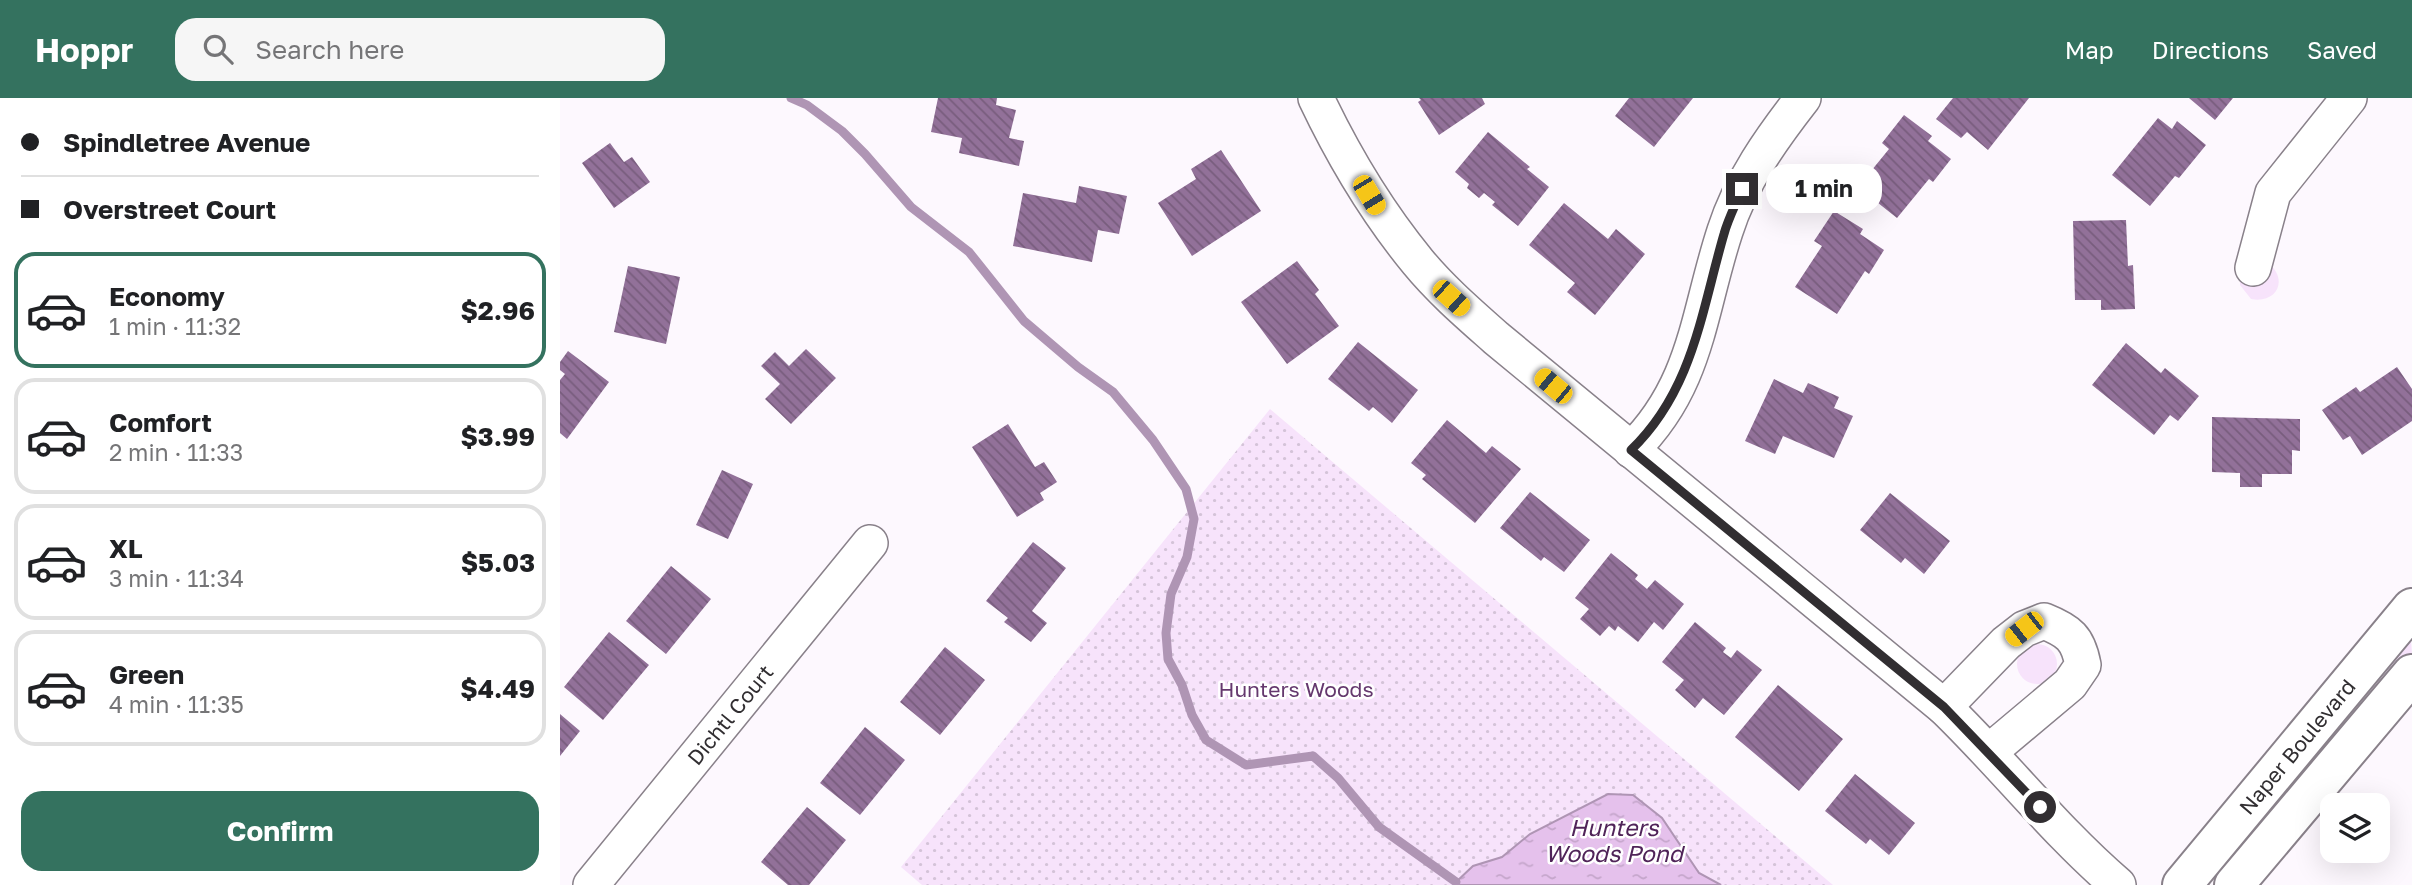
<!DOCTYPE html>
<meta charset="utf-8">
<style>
:root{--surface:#fff;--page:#f6f6f6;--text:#202124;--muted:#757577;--line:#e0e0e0;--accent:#34725f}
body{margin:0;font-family:"Golos Text",sans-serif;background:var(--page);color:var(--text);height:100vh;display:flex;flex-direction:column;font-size:26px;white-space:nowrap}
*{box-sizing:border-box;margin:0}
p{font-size:23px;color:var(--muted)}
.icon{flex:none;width:38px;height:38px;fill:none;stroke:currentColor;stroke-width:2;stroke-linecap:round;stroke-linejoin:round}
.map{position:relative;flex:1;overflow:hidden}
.drawer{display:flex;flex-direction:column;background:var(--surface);width:560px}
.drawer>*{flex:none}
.banner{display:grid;align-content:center;height:154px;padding:0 21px;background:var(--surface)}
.fabs{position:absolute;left:1760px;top:695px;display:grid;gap:14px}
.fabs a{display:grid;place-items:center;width:70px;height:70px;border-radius:14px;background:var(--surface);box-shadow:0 7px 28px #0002;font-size:35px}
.end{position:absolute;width:32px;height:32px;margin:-16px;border:9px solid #312e31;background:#fff;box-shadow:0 0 0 4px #fff}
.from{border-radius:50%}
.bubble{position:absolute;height:49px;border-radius:21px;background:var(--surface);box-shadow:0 7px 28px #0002;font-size:23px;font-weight:700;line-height:49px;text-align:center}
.car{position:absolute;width:21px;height:42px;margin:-21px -10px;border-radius:9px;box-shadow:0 0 5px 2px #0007;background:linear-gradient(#f5c518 24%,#345 0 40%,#f5c518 0 76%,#345 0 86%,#f5c518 0)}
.banner b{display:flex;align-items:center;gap:24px;height:66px;font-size:26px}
.banner b+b{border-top:2px solid var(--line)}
.banner i{width:18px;height:18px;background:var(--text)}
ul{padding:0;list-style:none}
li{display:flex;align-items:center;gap:21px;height:116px;margin:0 14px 10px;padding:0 7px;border:4px solid var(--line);border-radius:21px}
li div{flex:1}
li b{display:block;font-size:26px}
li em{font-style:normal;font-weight:700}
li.current{border-color:var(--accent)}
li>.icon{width:63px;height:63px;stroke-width:1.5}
.action{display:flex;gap:14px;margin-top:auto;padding:14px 21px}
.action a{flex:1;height:80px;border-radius:21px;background:var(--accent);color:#fff;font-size:28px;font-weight:700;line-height:80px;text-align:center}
header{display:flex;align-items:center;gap:42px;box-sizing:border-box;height:98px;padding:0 35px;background:var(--accent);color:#fff}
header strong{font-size:33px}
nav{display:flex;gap:38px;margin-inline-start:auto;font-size:24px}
.search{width:490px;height:63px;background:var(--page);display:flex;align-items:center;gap:18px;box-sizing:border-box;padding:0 24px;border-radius:21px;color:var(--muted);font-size:26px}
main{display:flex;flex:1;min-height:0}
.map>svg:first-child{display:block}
</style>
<header>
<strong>Hoppr</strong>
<div class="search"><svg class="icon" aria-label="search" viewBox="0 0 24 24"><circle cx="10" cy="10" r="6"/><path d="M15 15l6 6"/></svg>Search here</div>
<nav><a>Map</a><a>Directions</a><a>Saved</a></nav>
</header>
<main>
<section class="drawer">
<div class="banner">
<b><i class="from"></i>Spindletree Avenue</b>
<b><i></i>Overstreet Court</b>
</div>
<ul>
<li class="current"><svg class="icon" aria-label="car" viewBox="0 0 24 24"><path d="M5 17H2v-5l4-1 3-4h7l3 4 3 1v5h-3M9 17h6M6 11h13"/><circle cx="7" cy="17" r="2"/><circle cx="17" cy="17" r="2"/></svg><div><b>Economy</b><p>1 min · 11:32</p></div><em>$2.96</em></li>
<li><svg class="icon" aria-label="car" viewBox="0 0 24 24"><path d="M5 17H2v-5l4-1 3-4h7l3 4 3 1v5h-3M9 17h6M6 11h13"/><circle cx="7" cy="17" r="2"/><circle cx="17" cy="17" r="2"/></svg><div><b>Comfort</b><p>2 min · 11:33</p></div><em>$3.99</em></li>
<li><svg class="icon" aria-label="car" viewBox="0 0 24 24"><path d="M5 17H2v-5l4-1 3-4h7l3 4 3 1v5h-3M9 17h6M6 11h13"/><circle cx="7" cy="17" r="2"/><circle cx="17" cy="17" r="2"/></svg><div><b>XL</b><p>3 min · 11:34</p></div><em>$5.03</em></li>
<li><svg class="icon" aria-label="car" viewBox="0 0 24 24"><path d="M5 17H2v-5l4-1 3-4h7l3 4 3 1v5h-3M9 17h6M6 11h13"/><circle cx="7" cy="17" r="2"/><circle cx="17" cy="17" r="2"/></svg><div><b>Green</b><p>4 min · 11:35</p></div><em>$4.49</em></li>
</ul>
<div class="action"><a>Confirm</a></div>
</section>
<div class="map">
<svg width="1852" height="787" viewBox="0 0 1852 787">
<defs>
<pattern id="park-dots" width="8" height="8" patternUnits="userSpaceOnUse" patternTransform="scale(1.75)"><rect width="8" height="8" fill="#f7e3fb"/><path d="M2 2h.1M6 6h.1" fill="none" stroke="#d4c3d8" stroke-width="1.8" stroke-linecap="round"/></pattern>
<pattern id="water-ripples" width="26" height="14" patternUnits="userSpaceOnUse" patternTransform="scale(1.75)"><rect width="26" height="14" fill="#e5c1ec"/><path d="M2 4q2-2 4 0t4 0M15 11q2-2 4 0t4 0" fill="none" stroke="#c5a6cb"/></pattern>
<pattern id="building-back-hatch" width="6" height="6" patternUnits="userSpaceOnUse" patternTransform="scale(1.75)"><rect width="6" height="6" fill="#927199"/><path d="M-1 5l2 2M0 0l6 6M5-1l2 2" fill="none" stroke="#785d7d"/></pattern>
</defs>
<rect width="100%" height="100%" fill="#fdf8fe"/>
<path fill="#f7e3fb" d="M1708,165C1729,181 1717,206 1691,201L1680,187V178Z
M1851,543L1852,556L1672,766L1649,784Z
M1457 566a20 20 0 1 1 40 0a20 20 0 1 1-40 0Z"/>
<path fill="url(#park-dots)" d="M710,311L1273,787H362L341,769Z"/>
<path fill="url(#water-ripples)" stroke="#af95b4" stroke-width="2" d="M1048,696L1073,697L1102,720L1139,775L1161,787H895L896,784L913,768L942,759L970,736Z"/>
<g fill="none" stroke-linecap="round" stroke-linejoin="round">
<path stroke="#af95b4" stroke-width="9" d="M231,0L247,7L282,33L305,56L351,109L409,154L464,223L518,269L553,294L593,342L626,391L634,421L627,459L611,496L606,535L608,561L622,587L632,617L646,642L686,667L753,658L778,680L819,729L896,784"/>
</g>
<path fill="url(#building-back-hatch)" d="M378,0H437L436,7L456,12L449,40L464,43L459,68L399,55L402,40L371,34Z
M859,0H922L925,6L879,37L858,4L861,2Z
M1069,0H1133L1094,49L1055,18Z
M1393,0H1469L1428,52L1407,34L1401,40L1376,21Z
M1629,0H1673L1655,22Z
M1344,17L1372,38L1368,43L1391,61L1373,84L1369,81L1337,120L1298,89L1329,51L1322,45Z
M1598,20L1612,31L1617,23L1646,47L1619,80L1615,78L1590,108L1552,77Z
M928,34L970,69L967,71L989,89L958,128L932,107L935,104L924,95L919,100L907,90L909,86L895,74Z
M50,45L64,64L72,59L90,84L54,110L22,65Z
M661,52L701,113L632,158L598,105L636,81L631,71Z
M519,88L567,98L559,136L538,132L532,164L453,148L463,95L516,105Z
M1004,105L1048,141L1056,131L1085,156L1035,217L1007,194L1015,185L969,147Z
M1274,113L1303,131L1300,136L1324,152L1309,176L1305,173L1277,216L1235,189L1262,148L1254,143Z
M1566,122L1568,168L1573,167L1575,211L1541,212V202H1515L1513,123Z
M737,163L759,192L755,196L779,228L727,266L681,204Z
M68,168L120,179L106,246L54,234Z
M798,244L858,292L832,325L813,309L809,313L768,281Z
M1566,245L1601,275L1605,270L1639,298L1618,323L1610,317L1594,337L1532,287Z
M246,251L276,280L231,326L205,301L220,286L201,268L215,254L229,268Z
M8,253L49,284L7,341L0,335V282L5,276L0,272V264Z
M1837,269L1852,291V323L1802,357L1790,338L1783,342L1762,312L1796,289L1800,294Z
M1214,281L1243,295L1248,285L1279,299L1274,310L1293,318L1274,360L1223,338L1215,356L1185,343Z
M1652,319L1740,321V353L1732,352V376H1702V389H1680V375L1652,374Z
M887,322L926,355L932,348L961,371L915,425L862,381L866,377L851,365Z
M448,326L475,369L484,364L497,384L480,395L484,402L457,419L412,349Z
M162,372L193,386L168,441L136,427Z
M970,394L1030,442L1004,474L984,459L981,463L940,430Z
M1330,395L1390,443L1364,476L1345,460L1341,465L1300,432Z
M473,444L506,470L472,513L487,525L471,544L444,524L448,520L426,503Z
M1051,455L1078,477L1075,481L1087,491L1095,482L1124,506L1103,532L1094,524L1078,544L1058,528L1055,533L1049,528L1040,538L1020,521L1029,511L1015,500Z
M111,468L151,501L106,556L66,523Z
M1135,524L1166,550L1163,554L1171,560L1177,552L1202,572L1164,617L1143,600L1135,610L1115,592L1124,582L1102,564Z
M49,534L89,567L43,622L4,589Z
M385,549L425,582L380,637L340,604Z
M1218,587L1283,641L1239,693L1175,639Z
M0,616L20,633L0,658Z
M305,629L345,662L300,717L260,685Z
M1295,676L1355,725L1329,757L1310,741L1306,746L1265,713Z
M247,709L286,742L249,787H228L201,764Z"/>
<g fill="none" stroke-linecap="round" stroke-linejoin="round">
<defs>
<g id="street">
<path d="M756,0C784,59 817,114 858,164C881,192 909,216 936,240L1384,609C1444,667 1495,733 1558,787"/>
<path d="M1693,170L1713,95L1789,0"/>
<path d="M1071,352C1137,288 1138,215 1165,133C1181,83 1211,41 1243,0"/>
<path d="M1384,609L1446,545L1464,531L1484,523C1509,533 1518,540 1523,567L1510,586L1429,654"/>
<path id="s1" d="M31,787L310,445"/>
</g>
<g id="secondary">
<path id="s2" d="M1622,787L1852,510"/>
<path d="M1674,787L1852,576"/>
</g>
</defs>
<use href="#street" stroke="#89818a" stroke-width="38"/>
<use href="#secondary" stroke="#89818a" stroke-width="42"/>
<use href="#street" stroke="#fff" stroke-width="35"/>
<use href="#secondary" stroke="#fff" stroke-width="38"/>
</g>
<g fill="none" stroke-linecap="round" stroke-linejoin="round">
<path stroke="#312e31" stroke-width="9" d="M1182,91C1176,106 1168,121 1164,136C1141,215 1133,292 1071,352L1384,609L1480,709"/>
</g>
<g text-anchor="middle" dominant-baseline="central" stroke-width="5" stroke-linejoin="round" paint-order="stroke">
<g font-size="21" fill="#65386e" stroke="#fff">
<text x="736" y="591">Hunters Woods</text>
</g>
<g font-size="21" fill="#312e31" stroke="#fff">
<text stroke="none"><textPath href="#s1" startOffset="220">Dichtl Court</textPath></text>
<text stroke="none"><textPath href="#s2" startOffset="180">Naper Boulevard</textPath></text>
</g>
<g font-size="23" font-style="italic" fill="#502459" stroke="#fff">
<text x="1054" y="729">Hunters<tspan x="1054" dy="26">Woods Pond</tspan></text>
</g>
</g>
</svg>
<div class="fabs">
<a><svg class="icon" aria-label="layers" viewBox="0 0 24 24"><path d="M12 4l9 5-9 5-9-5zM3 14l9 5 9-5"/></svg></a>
</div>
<i class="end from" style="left:1480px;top:709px"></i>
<i class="end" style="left:1182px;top:91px"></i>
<div class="bubble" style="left:1206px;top:66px;width:116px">1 min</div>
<i class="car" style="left:809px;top:97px;rotate:149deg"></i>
<i class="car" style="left:891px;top:200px;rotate:132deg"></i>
<i class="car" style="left:993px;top:288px;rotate:310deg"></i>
<i class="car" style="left:1464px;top:531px;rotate:232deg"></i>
</div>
</main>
